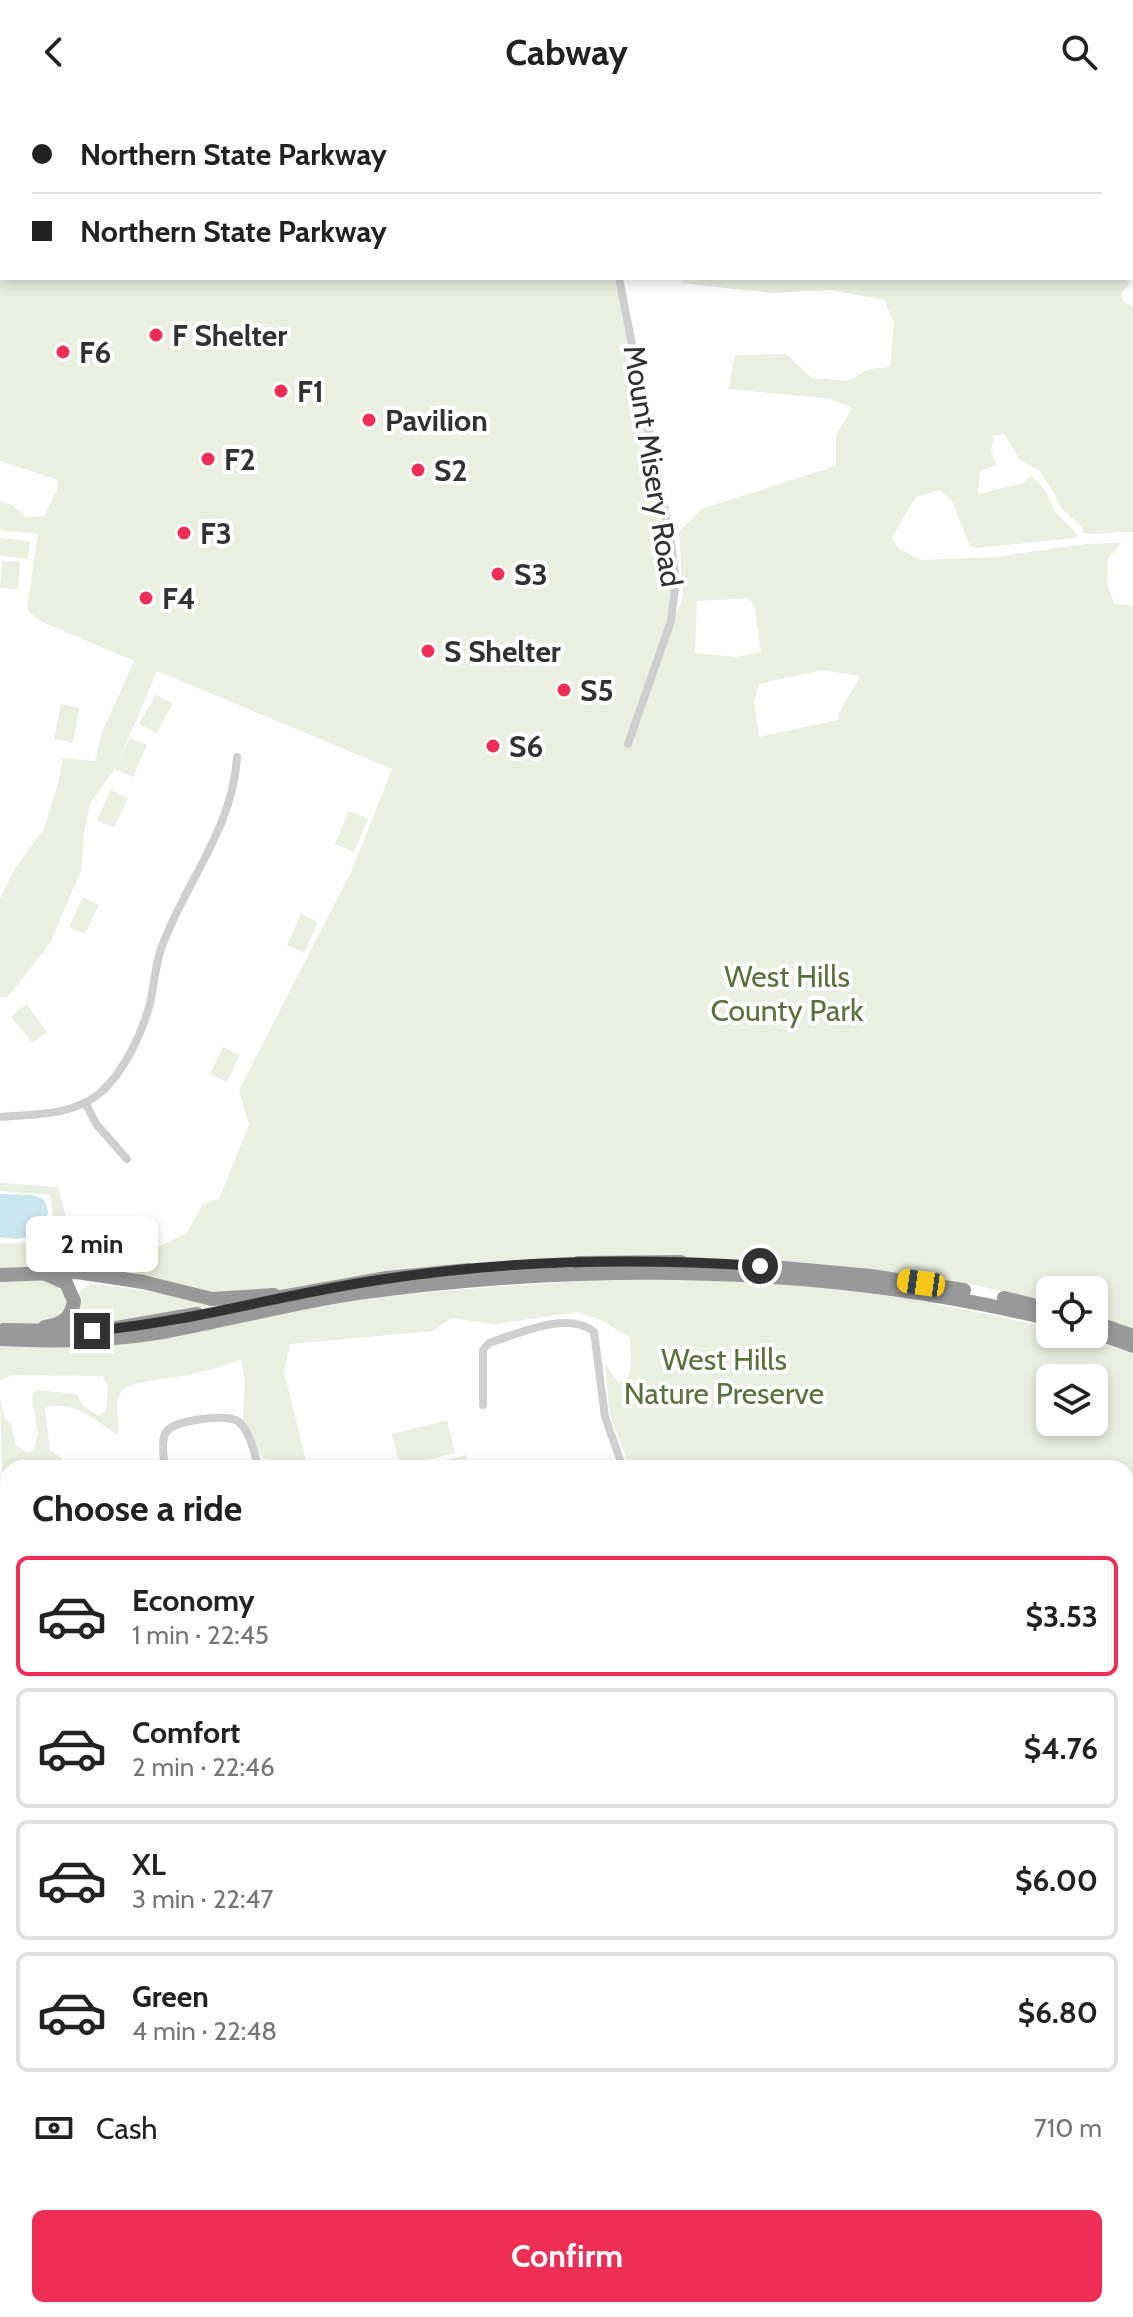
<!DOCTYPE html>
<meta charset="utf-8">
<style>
:root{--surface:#fff;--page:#f6f6f6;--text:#222;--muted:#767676;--line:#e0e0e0;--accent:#ee2e54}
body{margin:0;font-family:Cabin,sans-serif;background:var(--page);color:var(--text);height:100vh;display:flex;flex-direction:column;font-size:30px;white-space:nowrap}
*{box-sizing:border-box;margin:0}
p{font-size:26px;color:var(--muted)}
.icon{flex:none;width:44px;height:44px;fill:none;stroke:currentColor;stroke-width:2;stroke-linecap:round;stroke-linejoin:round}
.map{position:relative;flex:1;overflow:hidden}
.sheet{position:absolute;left:0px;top:1356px;width:1134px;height:858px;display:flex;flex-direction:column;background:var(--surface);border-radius:24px 24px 0 0;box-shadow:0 4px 12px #0003}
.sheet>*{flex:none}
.banner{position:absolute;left:0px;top:0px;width:1134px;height:176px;box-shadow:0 4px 12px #0003;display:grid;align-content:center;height:176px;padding:0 32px;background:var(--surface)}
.controls{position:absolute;left:1036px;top:1172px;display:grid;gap:16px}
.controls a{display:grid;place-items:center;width:72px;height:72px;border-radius:12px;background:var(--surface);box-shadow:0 4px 12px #0003;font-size:40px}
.end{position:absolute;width:36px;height:36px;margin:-18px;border:10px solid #323232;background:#fff;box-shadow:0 0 0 4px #fff}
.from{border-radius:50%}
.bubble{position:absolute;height:56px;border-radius:12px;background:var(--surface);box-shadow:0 4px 12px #0003;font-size:26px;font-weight:800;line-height:56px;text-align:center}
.car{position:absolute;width:24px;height:48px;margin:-24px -12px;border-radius:10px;box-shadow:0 0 6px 2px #0007;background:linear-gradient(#f5c518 24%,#345 0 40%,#f5c518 0 76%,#345 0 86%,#f5c518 0)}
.banner b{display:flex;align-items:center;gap:28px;height:76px;font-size:30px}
.banner b+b{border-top:2px solid var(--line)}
.banner i{width:20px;height:20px;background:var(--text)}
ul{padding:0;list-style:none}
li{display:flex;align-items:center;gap:24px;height:120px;margin:0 16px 12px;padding:0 16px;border:4px solid var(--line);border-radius:12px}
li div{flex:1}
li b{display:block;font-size:30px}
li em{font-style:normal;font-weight:800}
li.active{border-color:var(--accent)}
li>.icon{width:72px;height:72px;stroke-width:1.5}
h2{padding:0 32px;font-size:36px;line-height:96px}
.pay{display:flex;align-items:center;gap:20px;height:88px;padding:0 32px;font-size:30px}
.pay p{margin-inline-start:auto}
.cta{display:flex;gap:16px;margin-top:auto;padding:16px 32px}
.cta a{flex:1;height:92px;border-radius:12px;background:var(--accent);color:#fff;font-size:32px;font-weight:800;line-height:92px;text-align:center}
header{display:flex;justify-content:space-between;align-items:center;height:104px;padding:0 32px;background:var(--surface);font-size:36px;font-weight:800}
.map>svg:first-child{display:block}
</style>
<header><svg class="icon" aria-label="back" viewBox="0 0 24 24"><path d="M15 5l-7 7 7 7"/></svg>Cabway<svg class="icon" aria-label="search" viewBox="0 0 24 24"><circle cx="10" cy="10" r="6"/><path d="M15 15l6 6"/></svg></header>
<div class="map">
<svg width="1133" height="2213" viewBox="0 0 1133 2213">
<rect width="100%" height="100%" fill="#fff"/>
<path fill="#eaefdf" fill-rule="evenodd" d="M0,0H552V2H2L0,95Z
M820,0H952L820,2Z
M0,100H2V174H614L623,202L670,438L672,497L636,629L683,492L679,428L701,405L836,362V331L852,304L831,295L728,285L735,251L786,250L812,274L847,277L869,265L890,263L894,219L884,196L832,186L770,189L682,179L685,174H1128L1130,179L1121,190L1123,197L1133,203V428C1116,427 1099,432 1083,429L1082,423L1060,403L1055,390L1039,367L1020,356L1004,330L994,332L991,347L997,361L980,367L978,390L1023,379L1031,371L1046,387L1055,408L1077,430L1076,434L976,444L970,442L952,397L939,386L916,393L892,433L898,444L921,456L995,453L1087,440L1121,439L1107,456V478L1114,500L1133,501V1225L1094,1210V1186H1050V1198L970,1180L879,1167L692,1155L618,1154L368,1171L240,1193L135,1174L136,1167L33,1164L0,1167V1139H36L53,1113L50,1091L0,1087V1079L58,1083L73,1138L151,1146L186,1130L203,1100L219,1095L249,1021L239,986L353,764L392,665L157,567L118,659L130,634L147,641L133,673L115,665L90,699L84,728L81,767L50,839L8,893H0V795L15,764L44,725L58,680L63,654L95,657L102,628L134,557L38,516L27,505L38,430L3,427L0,424V397L12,401L25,413L44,412L57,386L58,376L0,357ZM749,494L754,501L761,548L736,553L695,549L697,497ZM822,566L860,572C854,588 840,600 838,616L759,633L754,598L759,580Z
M0,434L30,437L28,455L0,452Z
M2,457L20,458L18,485L0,484Z
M156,590L173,600L156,629L139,620Z
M61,600L79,604L73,639L54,635Z
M111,686L128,694L114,724L97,716Z
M349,707L368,715L354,748L335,740Z
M83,793L99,801L85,830L69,823Z
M301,810L318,818L304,849L287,841Z
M27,900L47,928L32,939L11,912Z
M223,943L240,951L227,978L210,970Z
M54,1175L64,1180L71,1203L46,1220L0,1221V1177Z
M609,1175C658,1176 707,1175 756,1178C855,1183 953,1202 1050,1224V1230H1073L1133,1250V2120H1126V1364H630L610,1312L605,1260L619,1279L627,1277L631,1262L630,1234L601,1216L577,1208L494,1220L451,1214L433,1227L290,1240L284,1268L308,1364C266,1364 268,1359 242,1329L245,1276L241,1256C225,1261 209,1266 192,1270C177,1274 130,1276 121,1288C112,1301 122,1317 117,1331C95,1316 72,1295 45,1304L50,1347L59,1351L66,1363L8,1364V1371H5L2,1366L0,1294L5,1314L11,1320L16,1341L28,1349L34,1346L38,1330L32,1294L35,1286L77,1290L82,1301L99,1312L106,1307L108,1282L102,1272L12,1271L0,1276V1240C117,1254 222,1218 337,1200C427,1185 519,1182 609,1175ZM1050,1274H1094V1318H1050Z
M91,1180L149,1187L217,1202L127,1219L63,1223L80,1187Z
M447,1316L455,1349L400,1363L392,1330Z
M466,1351L469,1364H416Z
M5,1489L8,1536L0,1538V1490Z
M493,2206H530L527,2213H491Z
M628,2206H702L699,2213H616Z
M944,2206H1006L1026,2213C998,2213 971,2211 944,2206Z"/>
<path fill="#cbe6ef" d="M0,1090L32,1091L44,1095L48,1108L42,1131L15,1135L0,1133Z"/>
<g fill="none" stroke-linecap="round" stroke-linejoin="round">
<path stroke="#cfcfcf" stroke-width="8" d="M557,0V2
M0,98H2
M619,174L671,439L676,477L671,517L628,640
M85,999L97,1021L127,1055
M0,1013C33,1010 73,1012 100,989C124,968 142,930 150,899C154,882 155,863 161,845C184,780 233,725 237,653
M483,1301V1246L489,1239C518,1230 569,1206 594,1228L605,1313L623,1364
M165,1364C164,1353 160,1336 167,1327C175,1316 229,1309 239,1318C251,1329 254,1350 259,1364
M0,1382L8,1381
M0,1853L8,1852
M0,2048L8,2053
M0,2146L8,2147
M174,2213L175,2206
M396,2213L398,2206
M532,2213L534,2206"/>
<path stroke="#bcbcbc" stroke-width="11" d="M0,1417L8,1474
M1030,2206L1046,2213
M46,2213L47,2206
M718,2213L726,2206"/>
<path stroke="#999" stroke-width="14" d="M578,1159L681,1158
M750,1161L871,1172L964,1186
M0,1171L77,1168L143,1178L212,1195L274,1191
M1004,1194L1050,1205
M265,1196L387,1174L469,1166
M1094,1218L1133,1232
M45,1223C62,1220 71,1215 74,1197L66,1179L48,1171
M111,1225L197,1210
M4,1226L75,1227
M1094,1228L1133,1242
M0,1235C55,1238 109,1237 163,1228C230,1216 297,1197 365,1188C593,1158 825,1160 1050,1215"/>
</g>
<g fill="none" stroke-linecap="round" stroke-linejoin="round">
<path stroke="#323232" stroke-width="10" d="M92,1227C191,1218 287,1189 385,1175C509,1156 636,1154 760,1162"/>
</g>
<g fill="#ee2e54" stroke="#fff" stroke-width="3">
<circle cx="156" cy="231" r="8"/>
<circle cx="63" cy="248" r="8"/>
<circle cx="281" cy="287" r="8"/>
<circle cx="369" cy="316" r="8"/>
<circle cx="208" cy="355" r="8"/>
<circle cx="418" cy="366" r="8"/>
<circle cx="184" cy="429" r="8"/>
<circle cx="498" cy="470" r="8"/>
<circle cx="146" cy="494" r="8"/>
<circle cx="428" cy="547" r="8"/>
<circle cx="564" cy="586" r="8"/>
<circle cx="493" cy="642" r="8"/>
</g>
<g text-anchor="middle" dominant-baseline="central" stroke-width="8" stroke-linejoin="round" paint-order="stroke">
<g font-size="30" font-weight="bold" fill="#323232" stroke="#fff" text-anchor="start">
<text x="172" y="231">F Shelter</text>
<text x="79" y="248">F6</text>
<text x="297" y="287">F1</text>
<text x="385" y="316">Pavilion</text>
<text x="224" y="355">F2</text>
<text x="434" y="366">S2</text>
<text x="200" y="429">F3</text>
<text x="514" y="470">S3</text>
<text x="162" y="494">F4</text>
<text x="444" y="547">S Shelter</text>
<text x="580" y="586">S5</text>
<text x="509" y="642">S6</text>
</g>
<g font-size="30" fill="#323232" stroke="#fff">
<text transform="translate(653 362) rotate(81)">Mount Misery Road</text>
</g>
<g font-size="30" fill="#5b713c" stroke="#fff">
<text x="787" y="872">West Hills<tspan x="787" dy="34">County Park</tspan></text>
<text x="724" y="1255">West Hills<tspan x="724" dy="34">Nature Preserve</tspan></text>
</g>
</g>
</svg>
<div class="controls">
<a><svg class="icon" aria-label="locate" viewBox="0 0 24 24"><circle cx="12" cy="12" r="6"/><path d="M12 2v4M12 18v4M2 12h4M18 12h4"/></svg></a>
<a><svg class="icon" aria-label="layers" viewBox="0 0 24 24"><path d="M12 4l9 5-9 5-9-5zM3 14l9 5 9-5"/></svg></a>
</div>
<i class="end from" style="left:760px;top:1162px"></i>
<i class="end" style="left:92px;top:1227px"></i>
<div class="bubble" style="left:26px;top:1112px;width:132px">2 min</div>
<i class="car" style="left:921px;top:1179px;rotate:278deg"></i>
<div class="banner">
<b><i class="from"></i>Northern State Parkway</b>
<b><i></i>Northern State Parkway</b>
</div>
<section class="sheet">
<h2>Choose a ride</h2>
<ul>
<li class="active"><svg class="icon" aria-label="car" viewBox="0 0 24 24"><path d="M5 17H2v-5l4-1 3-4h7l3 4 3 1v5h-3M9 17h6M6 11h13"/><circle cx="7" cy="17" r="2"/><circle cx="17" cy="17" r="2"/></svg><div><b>Economy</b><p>1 min · 22:45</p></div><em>$3.53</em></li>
<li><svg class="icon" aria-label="car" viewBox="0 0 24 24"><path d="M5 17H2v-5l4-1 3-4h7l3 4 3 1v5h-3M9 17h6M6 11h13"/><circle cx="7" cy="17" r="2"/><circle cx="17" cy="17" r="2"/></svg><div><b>Comfort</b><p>2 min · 22:46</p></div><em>$4.76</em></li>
<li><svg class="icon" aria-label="car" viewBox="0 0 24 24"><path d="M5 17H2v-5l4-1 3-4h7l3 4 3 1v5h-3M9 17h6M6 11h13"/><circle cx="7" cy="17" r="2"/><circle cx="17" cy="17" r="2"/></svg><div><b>XL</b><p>3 min · 22:47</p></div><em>$6.00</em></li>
<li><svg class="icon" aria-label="car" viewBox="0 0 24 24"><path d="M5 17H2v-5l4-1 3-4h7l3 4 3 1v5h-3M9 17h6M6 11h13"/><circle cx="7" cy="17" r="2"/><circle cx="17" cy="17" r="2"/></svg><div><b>Green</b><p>4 min · 22:48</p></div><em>$6.80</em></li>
</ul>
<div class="pay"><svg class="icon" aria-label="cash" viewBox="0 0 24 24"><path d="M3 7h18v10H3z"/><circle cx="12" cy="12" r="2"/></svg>Cash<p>710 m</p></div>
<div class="cta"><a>Confirm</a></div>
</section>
</div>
